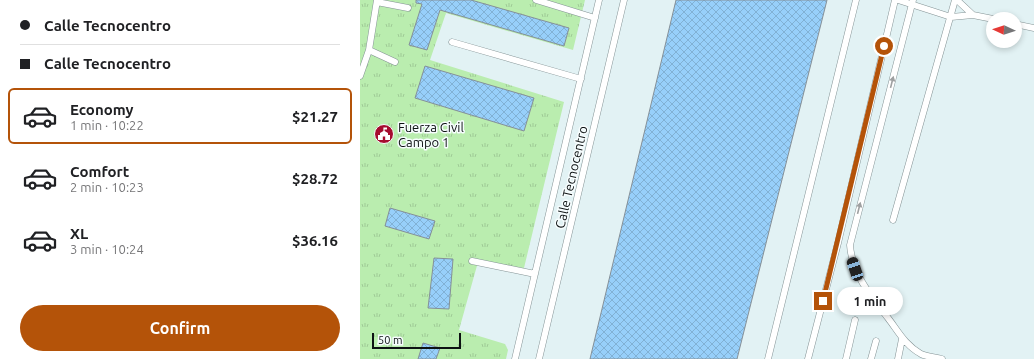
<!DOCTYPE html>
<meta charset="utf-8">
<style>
:root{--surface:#fff;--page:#f6f6f6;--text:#202124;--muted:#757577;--line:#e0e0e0;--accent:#b45309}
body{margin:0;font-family:Ubuntu,sans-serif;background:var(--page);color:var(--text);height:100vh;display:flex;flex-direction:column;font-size:15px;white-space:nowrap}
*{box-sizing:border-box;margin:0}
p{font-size:13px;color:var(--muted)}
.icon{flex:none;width:22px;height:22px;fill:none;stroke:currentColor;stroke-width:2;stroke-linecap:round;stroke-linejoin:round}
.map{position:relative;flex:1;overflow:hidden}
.panel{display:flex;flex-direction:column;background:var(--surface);width:360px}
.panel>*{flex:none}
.hud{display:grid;align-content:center;height:88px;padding:0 20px;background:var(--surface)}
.needle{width:26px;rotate:273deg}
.tools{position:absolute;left:626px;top:12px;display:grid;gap:8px}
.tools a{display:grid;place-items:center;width:36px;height:36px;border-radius:50%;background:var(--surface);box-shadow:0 2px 6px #0003;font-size:20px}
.scale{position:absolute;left:12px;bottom:10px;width:89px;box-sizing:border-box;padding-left:4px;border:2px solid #0d1213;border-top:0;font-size:11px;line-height:14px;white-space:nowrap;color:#0d1213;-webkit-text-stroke:3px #f7fdfe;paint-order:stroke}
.end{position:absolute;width:18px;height:18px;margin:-9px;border:5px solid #b45309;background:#fff;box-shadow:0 0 0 2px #fff}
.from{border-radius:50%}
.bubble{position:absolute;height:28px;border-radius:14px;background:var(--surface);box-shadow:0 2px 6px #0003;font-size:13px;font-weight:700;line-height:28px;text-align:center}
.car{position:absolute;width:12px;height:24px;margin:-12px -6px;border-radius:5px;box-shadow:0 0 3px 1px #0007;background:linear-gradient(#222 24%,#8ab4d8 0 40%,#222 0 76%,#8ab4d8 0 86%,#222 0)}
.hud b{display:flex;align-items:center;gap:14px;height:38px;font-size:15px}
.hud b+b{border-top:1px solid var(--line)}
.hud i{width:10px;height:10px;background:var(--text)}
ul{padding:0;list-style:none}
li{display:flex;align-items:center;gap:12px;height:56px;margin:0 8px 6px;padding:0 12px;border:2px solid transparent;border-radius:6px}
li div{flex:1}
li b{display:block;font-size:15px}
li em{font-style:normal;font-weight:700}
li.active{border-color:var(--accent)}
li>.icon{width:36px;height:36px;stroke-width:1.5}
.cta{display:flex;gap:8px;margin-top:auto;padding:8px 20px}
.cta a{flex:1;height:46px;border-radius:24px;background:var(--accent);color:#fff;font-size:16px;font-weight:700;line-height:46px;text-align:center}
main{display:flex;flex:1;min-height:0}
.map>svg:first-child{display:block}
</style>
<main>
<section class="panel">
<div class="hud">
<b><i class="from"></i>Calle Tecnocentro</b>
<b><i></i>Calle Tecnocentro</b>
</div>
<ul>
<li class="active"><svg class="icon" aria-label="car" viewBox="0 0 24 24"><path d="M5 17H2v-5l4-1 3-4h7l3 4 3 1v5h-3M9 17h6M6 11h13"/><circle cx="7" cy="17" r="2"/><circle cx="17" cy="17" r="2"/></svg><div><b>Economy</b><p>1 min · 10:22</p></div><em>$21.27</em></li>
<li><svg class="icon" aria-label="car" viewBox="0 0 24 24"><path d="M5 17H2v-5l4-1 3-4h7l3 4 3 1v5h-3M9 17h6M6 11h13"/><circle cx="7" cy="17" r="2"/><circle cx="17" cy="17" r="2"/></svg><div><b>Comfort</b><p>2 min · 10:23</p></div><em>$28.72</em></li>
<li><svg class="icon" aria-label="car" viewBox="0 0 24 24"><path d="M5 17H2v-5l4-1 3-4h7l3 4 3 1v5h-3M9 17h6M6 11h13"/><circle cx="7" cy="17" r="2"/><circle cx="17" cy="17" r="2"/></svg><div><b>XL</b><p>3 min · 10:24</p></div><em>$36.16</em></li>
</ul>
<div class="cta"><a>Confirm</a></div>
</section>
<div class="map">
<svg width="674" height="359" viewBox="0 0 674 359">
<defs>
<pattern id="grass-tufts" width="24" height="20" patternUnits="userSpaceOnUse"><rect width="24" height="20" fill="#baedaf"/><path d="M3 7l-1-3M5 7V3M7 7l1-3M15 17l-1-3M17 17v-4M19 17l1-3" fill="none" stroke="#9fca96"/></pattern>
<pattern id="building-cross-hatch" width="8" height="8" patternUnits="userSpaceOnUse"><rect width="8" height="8" fill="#97cffa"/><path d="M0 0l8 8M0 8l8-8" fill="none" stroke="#81b1d5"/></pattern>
</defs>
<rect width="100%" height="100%" fill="#e2f2f4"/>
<path fill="url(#grass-tufts)" d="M0,0H225L213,50L86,13L70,60L204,102L164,268L118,262L99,330L145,344L148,350L146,359H0Z"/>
<path fill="url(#building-cross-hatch)" stroke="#859098" d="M56,0H111L209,28L204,46L80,10L67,50L49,45L62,4L56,3Z
M316,0H467L377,359H230Z
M65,66L174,98L164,131L55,98Z
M30,208L75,221L69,239L25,226Z
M74,258L93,259L89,309L68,308Z
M63,343L80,348L76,359H58Z"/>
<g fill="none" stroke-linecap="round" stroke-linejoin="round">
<defs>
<path id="service" d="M176,0L235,18
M538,0L591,17L613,15
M553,0L490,245C492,274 511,296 528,318C538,331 545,345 561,354C567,357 575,357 582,359
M597,0L613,15L633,19
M17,2L48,8
M655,24L674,28
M92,42L221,79
M9,50L35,62
M0,76L9,50L17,0
M533,220L595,0
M112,261L175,274
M155,359L239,0
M179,359L264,0
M408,359L496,0
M448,359L478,243L535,0
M486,359L495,320
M511,359L516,341
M538,359L542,339"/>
</defs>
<use href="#service" stroke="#849395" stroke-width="7"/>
<use href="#service" stroke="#fff" stroke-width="6"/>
</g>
<defs><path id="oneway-solid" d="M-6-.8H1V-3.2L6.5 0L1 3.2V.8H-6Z"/></defs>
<g fill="#9ea0a1">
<use href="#oneway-solid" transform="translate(532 82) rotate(-76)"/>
<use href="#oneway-solid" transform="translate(499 208) rotate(-76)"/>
</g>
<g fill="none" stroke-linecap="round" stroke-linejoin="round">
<path stroke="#b45309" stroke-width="5" d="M463,301L524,46"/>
</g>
<defs>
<symbol id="civic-disc" viewBox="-11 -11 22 22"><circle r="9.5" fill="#a60c2f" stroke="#f7fdfe"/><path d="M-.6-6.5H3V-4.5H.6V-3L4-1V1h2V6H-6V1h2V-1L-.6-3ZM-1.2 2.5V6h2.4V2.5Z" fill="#fff"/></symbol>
</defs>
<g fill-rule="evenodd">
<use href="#civic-disc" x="13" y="123" width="22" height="22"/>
</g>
<g text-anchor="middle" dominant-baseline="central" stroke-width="3" stroke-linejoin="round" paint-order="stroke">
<g font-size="13" fill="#0d1213" stroke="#f7fdfe" text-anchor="start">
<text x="38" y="127">Fuerza Civil<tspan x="38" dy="15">Campo 1</tspan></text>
</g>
<g font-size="13" fill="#0d1213" stroke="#f7fdfe">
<text transform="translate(211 177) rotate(-77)">Calle Tecnocentro</text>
</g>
</g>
</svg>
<div class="tools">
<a><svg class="needle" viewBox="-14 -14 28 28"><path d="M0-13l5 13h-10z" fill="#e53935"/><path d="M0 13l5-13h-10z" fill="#757577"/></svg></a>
</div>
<div class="scale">50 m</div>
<i class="end from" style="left:524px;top:46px"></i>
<i class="end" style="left:463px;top:301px"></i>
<div class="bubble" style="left:477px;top:287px;width:66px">1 min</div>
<i class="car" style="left:495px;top:269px;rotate:341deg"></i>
</div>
</main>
